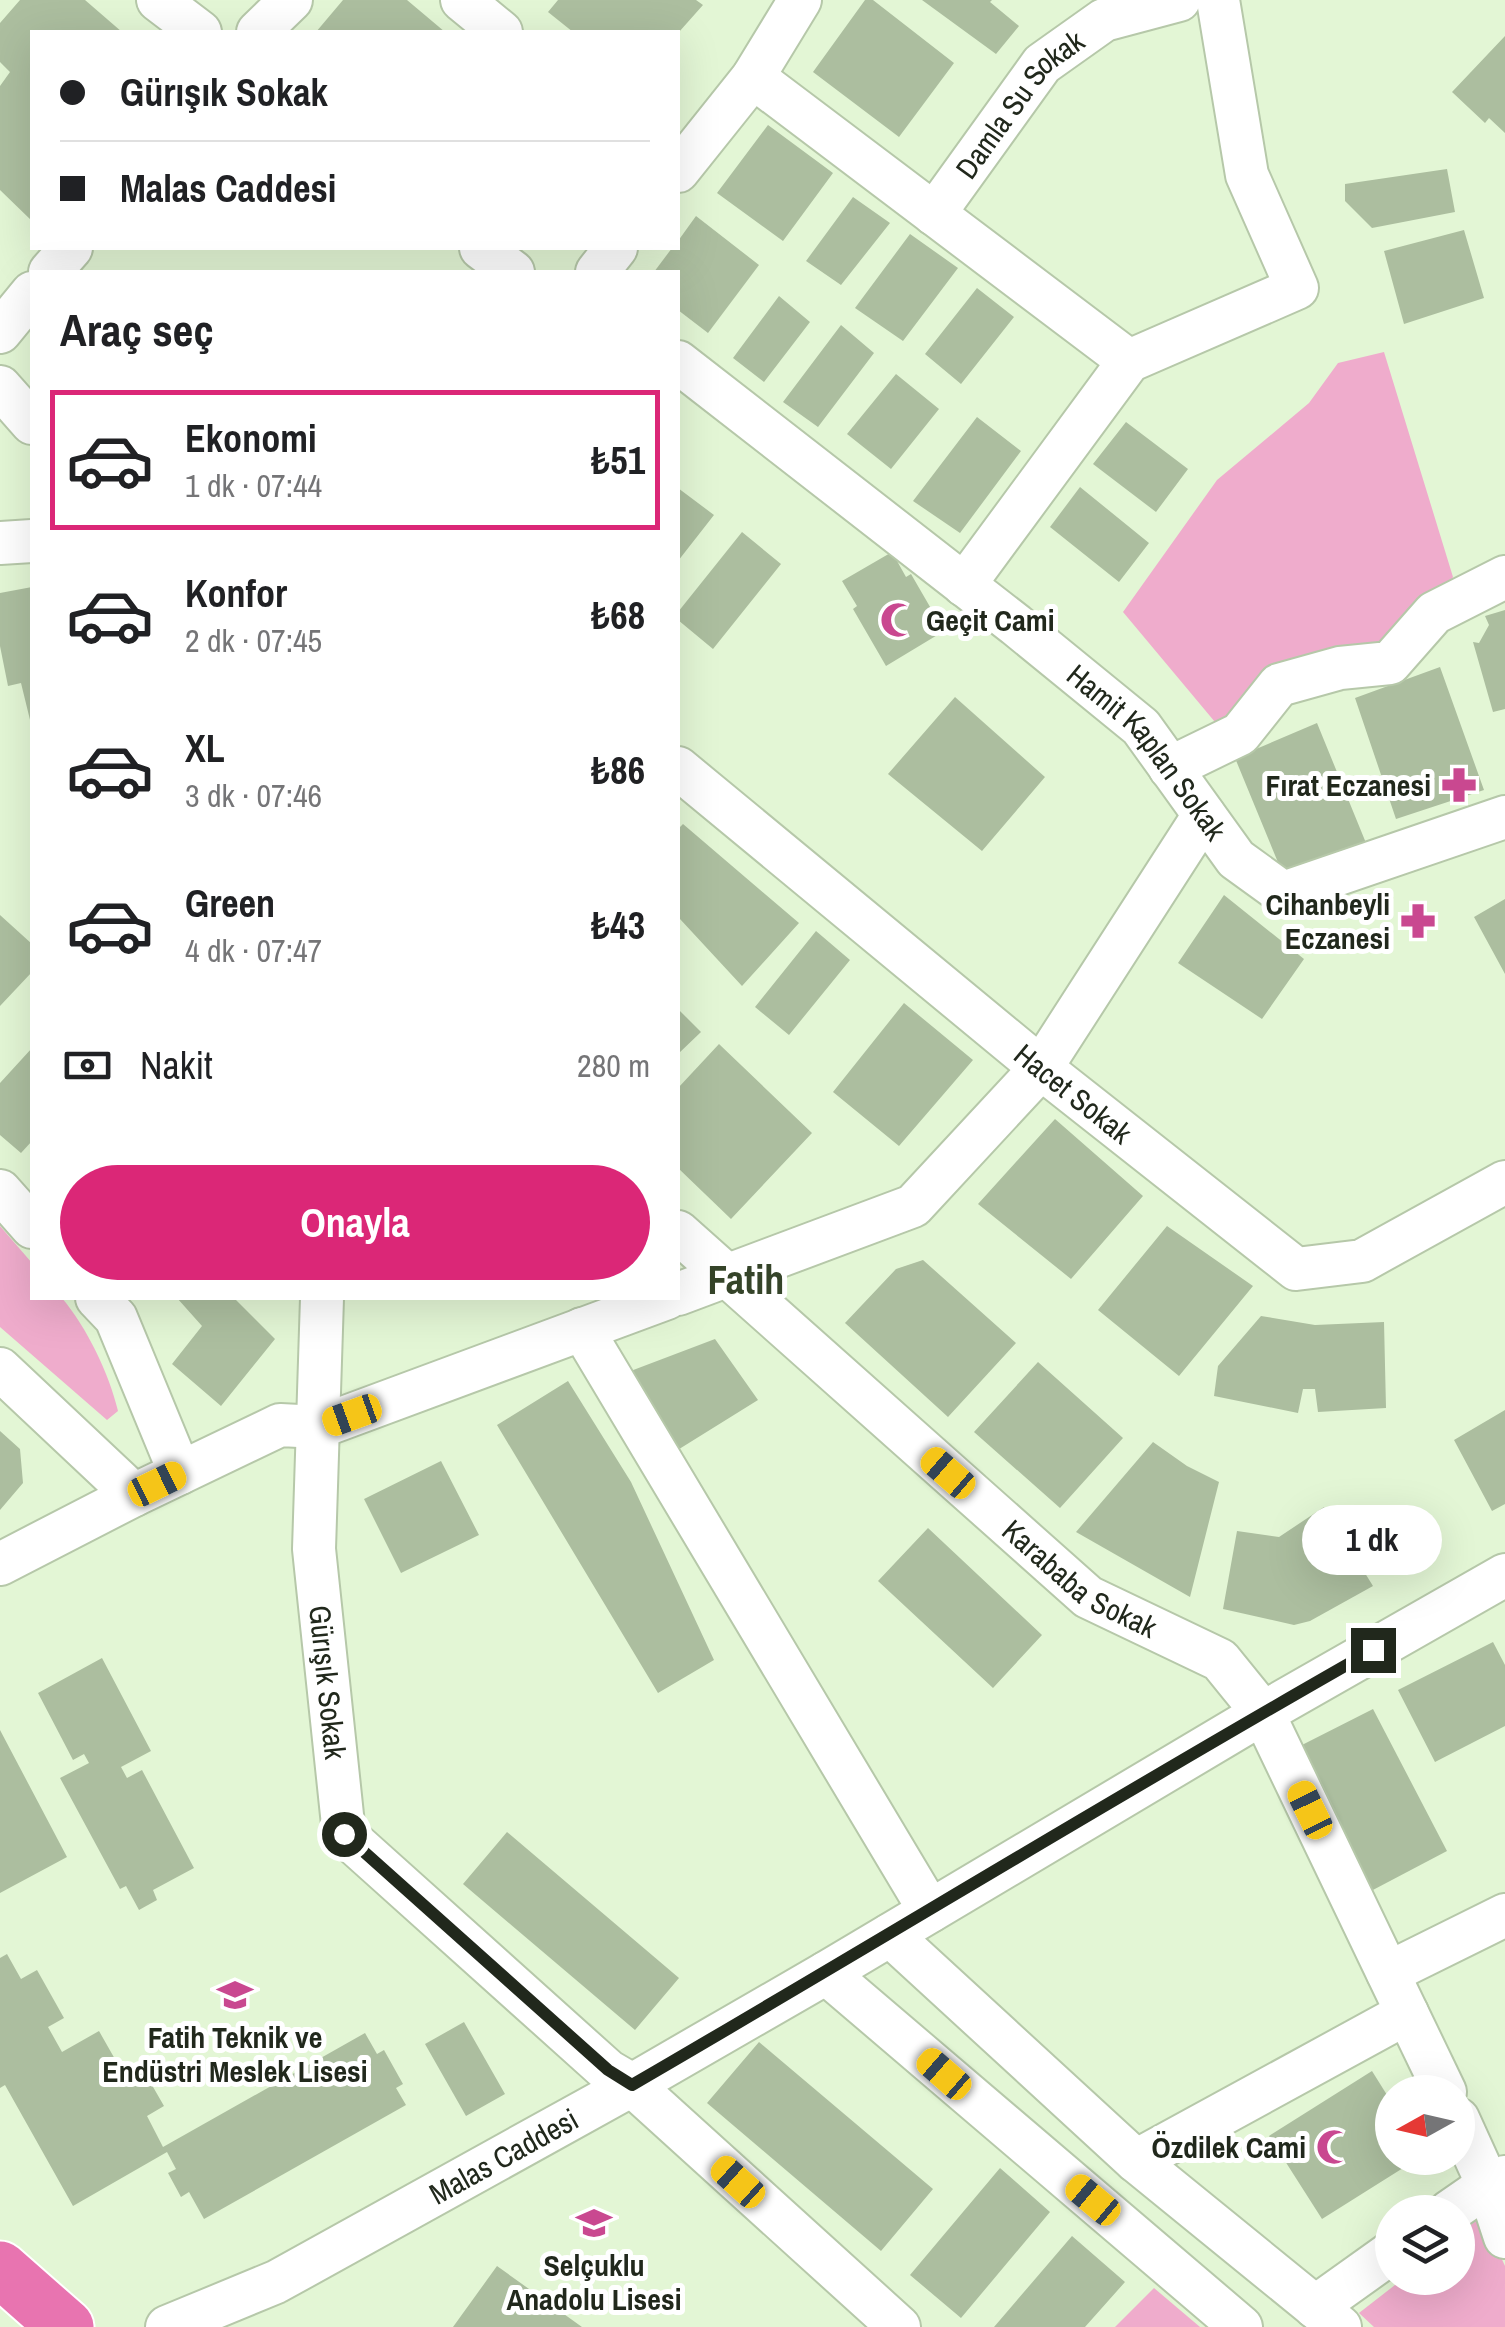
<!DOCTYPE html>
<html lang="tr">
<meta charset="utf-8">
<style>
:root{--surface:#fff;--page:#f6f6f6;--text:#202124;--muted:#757577;--line:#e0e0e0;--accent:#db2777}
body{margin:0;font-family:"Archivo Narrow",sans-serif;background:var(--page);color:var(--text);height:100vh;display:flex;flex-direction:column;font-size:38px;white-space:nowrap}
*{box-sizing:border-box;margin:0}
p{font-size:32px;color:var(--muted)}
.icon{flex:none;width:55px;height:55px;fill:none;stroke:currentColor;stroke-width:2;stroke-linecap:round;stroke-linejoin:round}
.map{position:relative;flex:1;overflow:hidden}
.sheet{position:absolute;left:30px;top:270px;width:650px;height:1030px;display:flex;flex-direction:column;background:var(--surface);border-radius:0px;box-shadow:0 10px 40px #0002}
.sheet>*{flex:none}
.banner{position:absolute;left:30px;top:30px;width:650px;height:220px;border-radius:0px;box-shadow:0 10px 40px #0002;display:grid;align-content:center;height:220px;padding:0 30px;background:var(--surface)}
.needle{width:65px;rotate:262deg}
.fabs{position:absolute;left:1375px;top:2075px;display:grid;gap:20px}
.fabs a{display:grid;place-items:center;width:100px;height:100px;border-radius:50%;background:var(--surface);box-shadow:0 10px 40px #0002;font-size:50px}
.end{position:absolute;width:45px;height:45px;margin:-22px;border:12px solid #21281c;background:#fff;box-shadow:0 0 0 5px #fff}
.from{border-radius:50%}
.bubble{position:absolute;height:70px;border-radius:35px;background:var(--surface);box-shadow:0 10px 40px #0002;font-size:32px;font-weight:800;line-height:70px;text-align:center}
.car{position:absolute;width:30px;height:60px;margin:-30px -15px;border-radius:12px;box-shadow:0 0 8px 2px #0007;background:linear-gradient(#f5c518 24%,#345 0 40%,#f5c518 0 76%,#345 0 86%,#f5c518 0)}
.banner b{display:flex;align-items:center;gap:35px;height:95px;font-size:38px}
.banner b+b{border-top:2px solid var(--line)}
.banner i{width:25px;height:25px;background:var(--text)}
ul{padding:0;list-style:none}
li{display:flex;align-items:center;gap:30px;height:140px;margin:0 20px 15px;padding:0 10px;border:5px solid transparent;border-radius:0px}
li div{flex:1}
li b{display:block;font-size:38px}
li em{font-style:normal;font-weight:800}
li.on{border-color:var(--accent)}
li>.icon{width:90px;height:90px;stroke-width:1.5}
h2{padding:0 30px;font-size:45px;line-height:120px}
.pay{display:flex;align-items:center;gap:25px;height:110px;padding:0 30px;font-size:38px}
.pay p{margin-inline-start:auto}
.action{display:flex;gap:20px;margin-top:auto;padding:20px 30px}
.action a{flex:1;height:115px;border-radius:60px;background:var(--accent);color:#fff;font-size:40px;font-weight:800;line-height:115px;text-align:center}
.map>svg:first-child{display:block}
</style>
<div class="map">
<svg width="1505" height="2327" viewBox="0 0 1505 2327">
<rect width="100%" height="100%" fill="#e3f6d5"/>
<path fill="#efaccc" d="M1384,352L1453,577L1422,635L1220,728L1123,612L1217,480L1309,403L1338,363Z
M0,1226L32,1263V1298H62C87,1328 109,1373 118,1411L107,1420L0,1327Z
M1482,2216L1505,2266V2327H1374L1359,2313L1404,2278H1458V2235Z
M1154,2288L1200,2327H1115Z"/>
<path fill="#acbe9f" d="M20,0H85L122,32H32V221L0,190V86L10,72L0,62V23Z
M343,0H407L445,32H316Z
M558,0H696L703,5L679,32H573L548,12Z
M865,0H873L954,63L899,137L813,72Z
M922,0H992L990,2L1019,26L996,54Z
M1505,36V133L1489,118L1485,123L1452,92Z
M768,125L833,173L783,241L717,193Z
M1447,169L1455,212L1372,228L1345,201V184Z
M853,197L890,223L841,285L806,261Z
M696,216L759,265L708,333L678,310V272H654L672,248H678V241Z
M1464,230L1484,298L1404,324L1384,251Z
M910,234L958,268L903,341L855,308Z
M977,288L1014,317L961,384L925,354Z
M779,296L810,322L764,382L733,358Z
M841,325L874,353L818,427L783,402Z
M896,374L939,409L891,469L847,434Z
M977,417L1021,451L960,533L913,501Z
M1126,422L1188,469L1156,512L1093,464Z
M1080,487L1149,543L1119,582L1050,527Z
M678,488L714,515L678,561Z
M742,532L781,564L713,649L678,620V612Z
M892,552L906,577L911,574L944,631L886,666L853,609L857,606L842,581Z
M32,587V723L31,724L21,683L8,686L0,646V593Z
M1505,610V709L1493,712L1473,642L1479,643L1489,625L1485,616Z
M1440,667L1484,790L1396,819L1355,698Z
M955,697L1045,777L982,851L888,774Z
M1317,723L1366,843L1284,877L1235,758Z
M683,824L799,923L742,986L680,919L678,907V829Z
M1224,895L1304,959L1262,1019L1178,963Z
M1505,899V974L1474,917Z
M0,915L32,944V972L0,1006Z
M816,931L850,960L789,1035L755,1007Z
M904,1003L973,1060L899,1146L833,1092Z
M678,1009L701,1032L678,1054Z
M719,1044L812,1133L731,1219L678,1168V1088Z
M32,1048V1141L21,1153L0,1135V1083Z
M1055,1119L1143,1196L1071,1279L978,1204Z
M1167,1226L1253,1286L1179,1376L1098,1310Z
M923,1260L1016,1343L948,1417L845,1323L896,1269Z
M177,1298H234L275,1339L221,1406L172,1364L202,1326Z
M1261,1316L1315,1325L1384,1322L1386,1408L1318,1412L1315,1389H1303L1298,1413L1214,1396L1218,1366Z
M715,1339L758,1400L676,1451L628,1372Z
M1038,1362L1123,1438L1060,1508L974,1432Z
M568,1381L631,1482L714,1660L658,1693L497,1425Z
M1505,1410V1504L1492,1511L1454,1440Z
M0,1431L20,1449L23,1483L0,1510Z
M1153,1442L1187,1466L1219,1482L1190,1597L1076,1532Z
M441,1461L479,1535L401,1573L364,1499Z
M1324,1507L1373,1586L1310,1621L1294,1625L1223,1609L1237,1531L1279,1537Z
M928,1528L1042,1635L993,1688L878,1581Z
M1493,1642L1505,1665V1726L1435,1762L1398,1690Z
M102,1658L151,1751L121,1767L127,1778L142,1770L194,1868L153,1890L157,1900L139,1910L126,1886L120,1889L60,1778L89,1763L84,1754L73,1760L38,1693Z
M1373,1709L1447,1851L1371,1891L1298,1747Z
M0,1730L67,1857L0,1893Z
M507,1832L679,1978L635,2030L463,1884Z
M7,1954L21,1979L37,1970L64,2018L48,2027L62,2052L99,2031L124,2075L141,2066L164,2106L147,2116L163,2147L365,2033L377,2054L384,2050L403,2084L396,2088L406,2105L204,2219L189,2192L181,2197L168,2173L176,2169L167,2152L73,2206L5,2085L0,2088V1958Z
M464,2022L505,2094L466,2116L425,2044Z
M759,2042L933,2189L881,2251L707,2103Z
M1372,2071L1392,2103V2158H1419L1322,2219L1269,2136Z
M1000,2168L1050,2212L961,2318L910,2275Z
M1072,2236L1125,2282L1085,2327H994Z
M497,2266L582,2327H453Z"/>
<g fill="none" stroke-linecap="round" stroke-linejoin="round">
<defs>
<g id="minor">
<path d="M158,0L200,32"/>
<path d="M462,0L501,32"/>
<path d="M258,32L291,0"/>
<path d="M753,77L1129,361"/>
<path d="M678,171L753,77L800,0"/>
<path id="s1" d="M934,214L1042,64L1104,20L1179,0"/>
<path d="M481,248L513,272"/>
<path d="M50,272L71,248"/>
<path d="M597,272L616,248"/>
<path d="M0,332L32,293"/>
<path id="s2" d="M678,362L1016,625L1141,727L1236,859L1283,893L1505,817"/>
<path d="M0,387L32,423"/>
<path d="M0,543L32,541"/>
<path d="M964,585L1129,361L1297,288L1247,175L1218,0"/>
<path id="s3" d="M678,768L1041,1068L1296,1269L1362,1261L1505,1182"/>
<path d="M1170,768L1240,734L1279,685L1340,668L1390,663L1434,613L1505,577"/>
<path d="M0,1191L32,1227"/>
<path id="s4" d="M678,1232L1088,1597L1220,1660L1263,1713L1407,2013L1136,2161"/>
<path d="M678,1294L913,1206L1041,1068L1204,815"/>
<path d="M97,1298L116,1318L180,1473"/>
<path id="s5" d="M322,1298L314,1549L344,1834L608,2071L632,2085L899,2327"/>
<path d="M582,1329L930,1911"/>
<path d="M0,1369L134,1495"/>
<path d="M0,1564L134,1495L280,1425L319,1427L667,1298"/>
<path d="M890,1935L1136,2161L1340,2327"/>
<path d="M826,1973L1241,2327"/>
<path d="M1388,1973L1505,1915"/>
<path d="M1407,2013L1445,2092"/>
<path d="M1458,2119L1488,2185L1505,2237"/>
<path d="M1449,2212L1488,2185L1505,2177"/>
<path d="M1315,2307L1392,2252"/>
<path id="s6" d="M167,2327L276,2282L632,2085L826,1973L1263,1713L1505,1575"/>
</g>
<path id="highway" d="M0,2269L66,2327"/>
</defs>
<use href="#minor" stroke="#b6c8a9" stroke-width="46"/>
<use href="#highway" stroke="#fff" stroke-width="59"/>
<use href="#minor" stroke="#fff" stroke-width="42"/>
<use href="#highway" stroke="#e874b0" stroke-width="55"/>
</g>
<g fill="none" stroke-linecap="round" stroke-linejoin="round">
<path stroke="#21281c" stroke-width="12" d="M344,1834L608,2070L632,2085C880,1941 1124,1791 1373,1650"/>
</g>
<defs>
<symbol id="mosque-bare" viewBox="-9 -9 18 18"><path d="M3.5-4.9A6 6 0 1 0 3.5 4.9A5 5 0 1 1 3.5-4.9Z" fill="#c94890" stroke="#fff" stroke-width="2.5" paint-order="stroke"/></symbol>
<symbol id="pharmacy-bare" viewBox="-9 -9 18 18"><path d="M-2-6h4v4h4v4h-4v4h-4v-4h-4v-4h4Z" fill="#c94890" stroke="#fff" stroke-width="2.5" paint-order="stroke"/></symbol>
<symbol id="school-bare" viewBox="-9 -9 18 18"><path d="M0-5L7-2L0 1L-7-2ZM-4 1L0 2.5L4 1V4Q0 6-4 4Z" fill="#c94890" stroke="#fff" stroke-width="2.5" paint-order="stroke"/></symbol>
</defs>
<g fill-rule="evenodd">
<use href="#mosque-bare" x="873" y="595" width="50" height="50"/>
<use href="#pharmacy-bare" x="1434" y="760" width="50" height="50"/>
<use href="#pharmacy-bare" x="1393" y="896" width="50" height="50"/>
<use href="#school-bare" x="210" y="1970" width="50" height="50"/>
<use href="#mosque-bare" x="1309" y="2122" width="50" height="50"/>
<use href="#school-bare" x="569" y="2198" width="50" height="50"/>
</g>
<g text-anchor="middle" dominant-baseline="central" stroke-width="10" stroke-linejoin="round" paint-order="stroke">
<g font-size="30" fill="#21281c" stroke="#fff">
<text stroke="none"><textPath href="#s1" startOffset="140">Damla Su Sokak</textPath></text>
<text stroke="none"><textPath href="#s2" startOffset="612">Hamit Kaplan Sokak</textPath></text>
<text stroke="none"><textPath href="#s3" startOffset="512">Hacet Sokak</textPath></text>
<text stroke="none"><textPath href="#s4" startOffset="532">Karababa Sokak</textPath></text>
<text stroke="none"><textPath href="#s5" startOffset="385">Gürışık Sokak</textPath></text>
<text stroke="none"><textPath href="#s6" startOffset="378">Malas Caddesi</textPath></text>
</g>
<g font-size="30" font-weight="bold" fill="#21281c" stroke="#fff" text-anchor="end">
<text x="926" y="620" text-anchor="start">Geçit Cami</text>
<text x="1431" y="785">Fırat Eczanesi</text>
<text x="1390" y="904">Cihanbeyli<tspan x="1390" dy="34">Eczanesi</tspan></text>
<text x="235" y="2037" text-anchor="middle">Fatih Teknik ve<tspan x="235" dy="34">Endüstri Meslek Lisesi</tspan></text>
<text x="1306" y="2147">Özdilek Cami</text>
<text x="594" y="2265" text-anchor="middle">Selçuklu<tspan x="594" dy="34">Anadolu Lisesi</tspan></text>
</g>
<g font-size="40" font-weight="bold" fill="#354429" stroke="#fff">
<text x="746" y="1279">Fatih</text>
</g>
</g>
</svg>
<div class="fabs">
<a><svg class="needle" viewBox="-14 -14 28 28"><path d="M0-13l5 13h-10z" fill="#e53935"/><path d="M0 13l5-13h-10z" fill="#757577"/></svg></a>
<a><svg class="icon" aria-label="layers" viewBox="0 0 24 24"><path d="M12 4l9 5-9 5-9-5zM3 14l9 5 9-5"/></svg></a>
</div>
<i class="end from" style="left:344px;top:1834px"></i>
<i class="end" style="left:1373px;top:1650px"></i>
<div class="bubble" style="left:1302px;top:1505px;width:140px">1 dk</div>
<i class="car" style="left:352px;top:1415px;rotate:250deg"></i>
<i class="car" style="left:948px;top:1473px;rotate:311deg"></i>
<i class="car" style="left:157px;top:1484px;rotate:64deg"></i>
<i class="car" style="left:1310px;top:1810px;rotate:334deg"></i>
<i class="car" style="left:944px;top:2074px;rotate:311deg"></i>
<i class="car" style="left:738px;top:2182px;rotate:312deg"></i>
<i class="car" style="left:1093px;top:2200px;rotate:310deg"></i>
<div class="banner">
<b><i class="from"></i>Gürışık Sokak</b>
<b><i></i>Malas Caddesi</b>
</div>
<section class="sheet">
<h2>Araç seç</h2>
<ul>
<li class="on"><svg class="icon" aria-label="car" viewBox="0 0 24 24"><path d="M5 17H2v-5l4-1 3-4h7l3 4 3 1v5h-3M9 17h6M6 11h13"/><circle cx="7" cy="17" r="2"/><circle cx="17" cy="17" r="2"/></svg><div><b>Ekonomi</b><p>1 dk · 07:44</p></div><em>₺51</em></li>
<li><svg class="icon" aria-label="car" viewBox="0 0 24 24"><path d="M5 17H2v-5l4-1 3-4h7l3 4 3 1v5h-3M9 17h6M6 11h13"/><circle cx="7" cy="17" r="2"/><circle cx="17" cy="17" r="2"/></svg><div><b>Konfor</b><p>2 dk · 07:45</p></div><em>₺68</em></li>
<li><svg class="icon" aria-label="car" viewBox="0 0 24 24"><path d="M5 17H2v-5l4-1 3-4h7l3 4 3 1v5h-3M9 17h6M6 11h13"/><circle cx="7" cy="17" r="2"/><circle cx="17" cy="17" r="2"/></svg><div><b>XL</b><p>3 dk · 07:46</p></div><em>₺86</em></li>
<li><svg class="icon" aria-label="car" viewBox="0 0 24 24"><path d="M5 17H2v-5l4-1 3-4h7l3 4 3 1v5h-3M9 17h6M6 11h13"/><circle cx="7" cy="17" r="2"/><circle cx="17" cy="17" r="2"/></svg><div><b>Green</b><p>4 dk · 07:47</p></div><em>₺43</em></li>
</ul>
<div class="pay"><svg class="icon" aria-label="cash" viewBox="0 0 24 24"><path d="M3 7h18v10H3z"/><circle cx="12" cy="12" r="2"/></svg>Nakit<p>280 m</p></div>
<div class="action"><a>Onayla</a></div>
</section>
</div>
